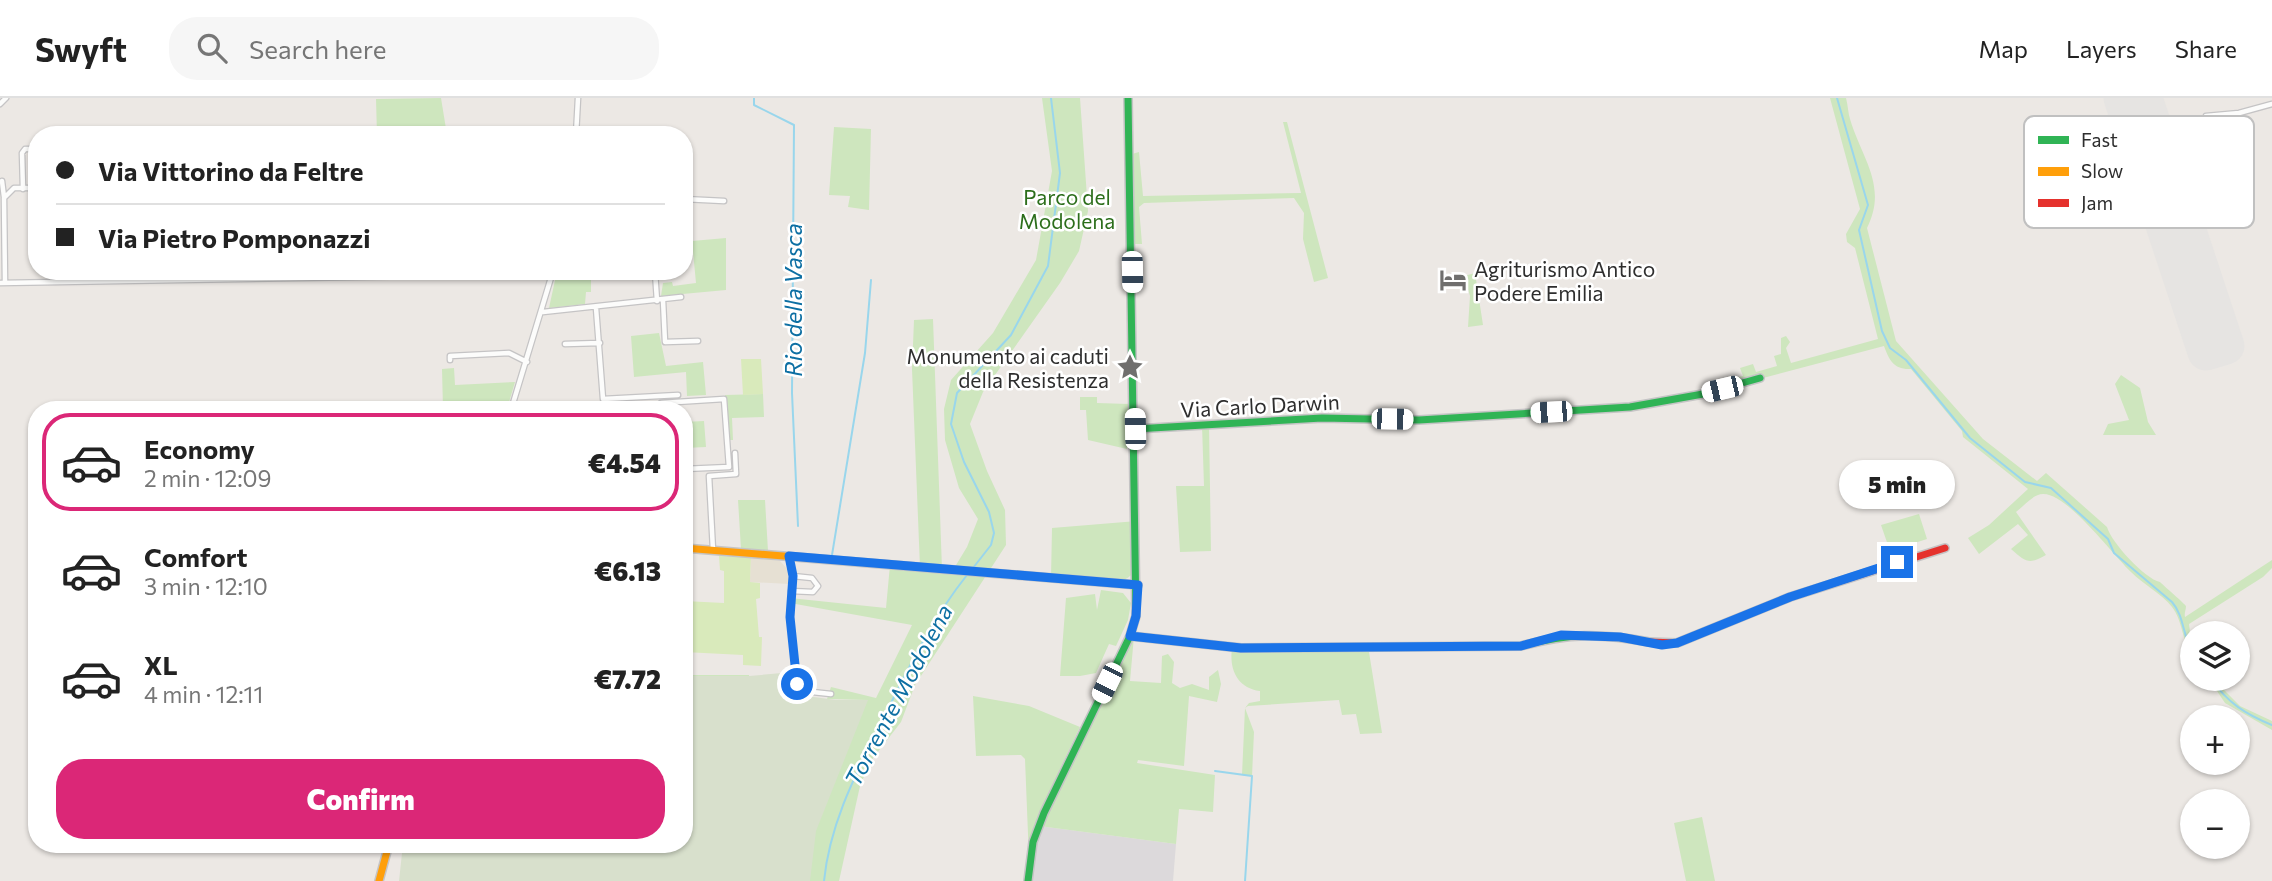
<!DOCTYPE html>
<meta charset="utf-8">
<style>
:root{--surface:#fff;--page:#f6f6f6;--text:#222;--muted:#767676;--line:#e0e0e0;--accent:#db2777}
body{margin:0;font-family:Commissioner,sans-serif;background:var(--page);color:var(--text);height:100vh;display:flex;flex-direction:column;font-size:26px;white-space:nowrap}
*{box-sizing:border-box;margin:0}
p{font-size:23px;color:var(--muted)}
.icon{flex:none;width:38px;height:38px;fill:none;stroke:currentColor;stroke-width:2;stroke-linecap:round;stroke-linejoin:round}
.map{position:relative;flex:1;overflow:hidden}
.side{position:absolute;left:28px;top:303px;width:665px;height:452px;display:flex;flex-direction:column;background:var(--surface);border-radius:28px;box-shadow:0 2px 5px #0004}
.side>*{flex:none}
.guide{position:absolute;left:28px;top:28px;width:665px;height:154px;border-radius:28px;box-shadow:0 2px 5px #0004;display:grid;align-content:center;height:154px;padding:0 28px;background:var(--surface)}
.fabs{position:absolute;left:2180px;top:523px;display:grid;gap:14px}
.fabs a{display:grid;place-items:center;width:70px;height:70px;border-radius:50%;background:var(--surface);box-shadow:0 2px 5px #0004;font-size:35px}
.end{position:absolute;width:32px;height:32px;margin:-16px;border:9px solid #1a73e8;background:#fff;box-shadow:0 0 0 4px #fff}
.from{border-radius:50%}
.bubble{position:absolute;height:49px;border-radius:24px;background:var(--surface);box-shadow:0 2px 5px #0004;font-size:23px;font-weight:800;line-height:49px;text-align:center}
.car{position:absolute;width:21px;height:42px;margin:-21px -10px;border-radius:9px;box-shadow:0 0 5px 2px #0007;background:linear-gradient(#fff 24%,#345 0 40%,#fff 0 76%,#345 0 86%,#fff 0)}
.guide b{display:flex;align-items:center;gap:24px;height:66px;font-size:26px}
.guide b+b{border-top:2px solid var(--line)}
.guide i{width:18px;height:18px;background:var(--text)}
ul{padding:12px 0 0;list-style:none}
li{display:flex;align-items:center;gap:21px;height:98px;margin:0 14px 10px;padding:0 14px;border:4px solid transparent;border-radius:28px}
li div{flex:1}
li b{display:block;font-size:26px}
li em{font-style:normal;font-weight:800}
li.current{border-color:var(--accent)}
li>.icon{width:63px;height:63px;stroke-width:1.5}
.action{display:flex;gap:14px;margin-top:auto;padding:14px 28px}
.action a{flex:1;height:80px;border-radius:28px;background:var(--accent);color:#fff;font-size:28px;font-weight:800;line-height:80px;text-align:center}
header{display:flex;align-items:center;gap:42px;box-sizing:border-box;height:98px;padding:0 35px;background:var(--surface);border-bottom:2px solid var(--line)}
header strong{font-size:33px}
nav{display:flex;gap:38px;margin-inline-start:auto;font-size:24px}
.search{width:490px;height:63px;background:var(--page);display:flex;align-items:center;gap:18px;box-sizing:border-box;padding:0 24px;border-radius:28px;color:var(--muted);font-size:26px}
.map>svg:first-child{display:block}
</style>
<header>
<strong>Swyft</strong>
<div class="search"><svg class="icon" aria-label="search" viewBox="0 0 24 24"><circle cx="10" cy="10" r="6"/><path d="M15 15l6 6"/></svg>Search here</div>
<nav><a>Map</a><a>Layers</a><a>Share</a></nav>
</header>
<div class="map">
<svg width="2272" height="783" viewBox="0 0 2272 783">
<rect width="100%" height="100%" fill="#ece8e4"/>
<path fill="#dcd9db" d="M1039,728L1176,746L1173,783H1031Z"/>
<path fill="#e6e0d3" d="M751,459L780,463L788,472L789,486L750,484Z"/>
<path fill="#dfdee2" d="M2119,0H2148L2231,254L2205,261Z"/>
<path fill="#cee6be" d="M441,0L447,37H377L376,1Z
M1042,0H1080L1088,113L1079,153L1060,185L983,294L970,326L987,373L1005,412L1006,447L915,587L901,624L870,664L860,688L839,783H767L684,644V577H749L751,600L798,597L794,616L868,602L827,601L831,589L876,600L912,527L790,505V500L886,510L890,467L920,469L912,271L914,222L933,221L942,471L953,472L967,449L978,421L959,390L945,342L944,311L951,282L993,235L1036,162L1052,73Z
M1830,0H1846C1848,7 1848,15 1850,21C1862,61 1888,88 1867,130L1896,243L1983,341L2037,383L2046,375L2107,429C2111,444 2145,481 2160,484C2164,488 2185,506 2186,508C2186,512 2184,515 2185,519L2272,462V470L2263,479L2189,526L2193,559C2182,544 2183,523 2172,509C2162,496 2143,486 2131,474C2113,457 2067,395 2043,396C2033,396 2024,408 2016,414L2046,457C2029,467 2026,464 2011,451L2028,437L2018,426L1979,456L1968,440L1989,427L2028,391L1963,339L1962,333L1911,271C1894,272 1889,262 1884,248L1733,288L1732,281L1743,278L1740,270L1753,266L1756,274L1777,268L1774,258L1781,256V240L1786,238L1790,244L1786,250L1791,265L1878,241L1855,150L1847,144L1846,136L1860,111Z
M1283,24H1287L1328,180L1314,184L1303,141L1304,115L1294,100L1144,105L1139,109L1142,146H1134L1132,56L1139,54L1143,98L1301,95Z
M834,29L871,31L869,112L848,109L850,98L829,97Z
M726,140V192L661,198L663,185L672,184L673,188L696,185L692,143Z
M557,173H591V194H586L585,206L549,210Z
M1475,175L1483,227L1468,229L1470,198L1464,178Z
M659,235L666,268L703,264L706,297L687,298L686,274L634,279L631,238Z
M454,270L455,287L515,284L507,311H443L442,271Z
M2121,277L2140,290L2148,324L2156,337H2103L2108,326L2129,322L2115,286Z
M763,296L764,319L732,320L733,342H727L725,297Z
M1080,299H1097V305L1129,306L1130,340L1127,343V351L1088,342L1086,312H1080Z
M704,323L706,349L685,350L684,324Z
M1202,327H1209L1211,453L1180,454L1176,388H1204Z
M738,402H765L768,453L741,451Z
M1919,416L1927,441L1890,453L1881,427Z
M1137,423L1134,474C1118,495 1074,482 1051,480L1052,430Z
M1101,492L1123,495L1131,505L1128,522L1116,548L1109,546L1096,575L1080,578H1060L1066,500L1095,496L1097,512Z
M1130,538H1134L1130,583L1161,585L1162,558L1168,556L1174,564L1172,585L1180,590L1192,586L1209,592V579L1218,572L1221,586L1217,604L1189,598L1184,668L1138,662L1137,665L1215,677L1213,714L1179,711L1176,746L1039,728L1029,761L1025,661L1021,657L976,658L973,598L1029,608L1080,629L1059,673L1062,678L1073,656H1078Z
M1368,548L1382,635L1360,636L1356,616L1342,617L1339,602L1248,608L1245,610L1254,634L1252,678L1242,677L1245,610L1249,605L1260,603V593C1237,590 1229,571 1232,550Z
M2209,581H2230L2220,588L2240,608L2272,623V632L2225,605Z
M1702,719L1715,783H1686L1674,725Z"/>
<path fill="#d8e0cc" d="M793,574L792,596L836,602H868L816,733L810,783H399L403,746H684V578H749Z"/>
<path fill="#d9eabb" d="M741,261H761L763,296L743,297Z
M719,458L751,459L750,484L760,485V500L756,501L759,539H762L761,568L743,567V557L684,554V503L724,505V473L720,472Z"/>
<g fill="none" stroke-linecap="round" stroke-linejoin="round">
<path stroke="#99d6ec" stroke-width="2" d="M754,0V7L794,27L792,295L798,428
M1837,0L1868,107L1859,132L1882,233L1890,250L1906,262L1970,340L2025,384L2051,390L2108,441L2114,455L2172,504C2185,519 2182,538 2193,554
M832,457L865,255L871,182
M973,470L991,447L994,435L989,414L964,364L951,326L957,295L1011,237L1048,168L1060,75L1051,0
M2211,581C2228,605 2245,616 2272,627
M1215,673L1252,678L1245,783
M824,783C830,723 858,672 884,619C909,569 932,521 967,477"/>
<path stroke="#e6e4e2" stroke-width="37" d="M2122,0L2206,254L2226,248L2144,0"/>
<defs>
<path id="street" d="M0,6L6,0
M2206,18L2239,15L2272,6
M576,37L578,0
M2,83L4,99
M23,91L22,55L25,51H37
M684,101L724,103
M641,174L667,173
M655,174L657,203
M0,185L533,176L551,179
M5,185L4,100L14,90H37
M663,202L665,244L698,243
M596,210L603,301L678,297
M543,214L681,199
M565,246L600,245
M450,262V258L509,255L527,264
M511,312L553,173
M661,312V305L724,301L729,369L684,371
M713,452L709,378L736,376L735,355
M789,459L793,478L790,519L797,586L803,593L831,596
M791,493L813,494L818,488L812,480L793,478"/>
<path id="fast" d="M1135,331L1322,320L1419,322L1630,309L1703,296L1760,280
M1130,538L1241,550L1521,548C1569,535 1600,535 1649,544
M1028,783L1033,744L1044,715L1130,538L1136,518L1128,0"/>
<path id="slow" d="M684,450L1138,487
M379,783L389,746"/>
<path id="jam" d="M1649,544L1677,545L1790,499L1945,450"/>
</defs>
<use href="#street" stroke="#c5c4c5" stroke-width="7"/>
<use href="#fast" stroke="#c5c4c5" stroke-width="10"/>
<use href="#slow" stroke="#c5c4c5" stroke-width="10"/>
<use href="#jam" stroke="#c5c4c5" stroke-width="10"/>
<use href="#street" stroke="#fcfcfb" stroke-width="4.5"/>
<use href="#fast" stroke="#30b455" stroke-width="7"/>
<use href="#slow" stroke="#ff9f0a" stroke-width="7"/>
<use href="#jam" stroke="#e5322d" stroke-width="7"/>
</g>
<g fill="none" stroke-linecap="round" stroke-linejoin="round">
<path stroke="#1a73e8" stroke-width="9" d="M797,586L790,519L793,478L789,458L1138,487L1136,518L1130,538L1241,550L1521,548L1561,537L1620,539L1662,547L1677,545L1790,499L1897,464"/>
</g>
<defs>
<symbol id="hotel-bare" viewBox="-9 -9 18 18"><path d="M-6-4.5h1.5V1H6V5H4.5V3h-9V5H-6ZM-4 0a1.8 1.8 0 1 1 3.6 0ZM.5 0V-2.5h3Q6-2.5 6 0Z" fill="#706f6e" stroke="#fff" stroke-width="2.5" paint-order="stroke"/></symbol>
<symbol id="sight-bare" viewBox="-9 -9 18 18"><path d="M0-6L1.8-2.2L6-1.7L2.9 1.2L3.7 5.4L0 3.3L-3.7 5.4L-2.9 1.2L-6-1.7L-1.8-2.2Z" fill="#706f6e" stroke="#fff" stroke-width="2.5" paint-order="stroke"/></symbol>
</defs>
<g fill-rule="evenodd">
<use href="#hotel-bare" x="1434" y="163" width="38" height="38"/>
<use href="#sight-bare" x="1111" y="250" width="38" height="38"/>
</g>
<g text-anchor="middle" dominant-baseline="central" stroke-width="5" stroke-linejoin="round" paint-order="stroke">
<g font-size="21" fill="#2c6e1b" stroke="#fff">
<text x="1067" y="98">Parco del<tspan x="1067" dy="24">Modolena</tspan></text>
</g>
<g font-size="21" fill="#2e2e2e" stroke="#fff" text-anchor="start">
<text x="1474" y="170">Agriturismo Antico<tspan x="1474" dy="24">Podere Emilia</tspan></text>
<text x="1109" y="257" text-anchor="end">Monumento ai caduti<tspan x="1109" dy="24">della Resistenza</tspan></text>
</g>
<g font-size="21" fill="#2e2e2e" stroke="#fff">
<text transform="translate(1260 307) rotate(-3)">Via Carlo Darwin</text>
</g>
<g font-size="23" font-style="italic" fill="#0d6fa3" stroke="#fff">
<text transform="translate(793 202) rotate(-90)">Rio della Vasca</text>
<text transform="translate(898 597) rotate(-62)">Torrente Modolena</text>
</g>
</g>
<rect x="2024" y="18" width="230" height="112" rx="10" fill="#fff" stroke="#c0c0c0" stroke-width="2"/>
<rect x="2038" y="38" width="31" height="8" fill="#30b455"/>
<rect x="2038" y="69" width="31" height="9" fill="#ff9f0a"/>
<rect x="2038" y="101" width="31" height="8" fill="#e5322d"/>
<g font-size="19" fill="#2e2e2e">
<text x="2081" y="49">Fast</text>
<text x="2081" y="80">Slow</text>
<text x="2081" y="112">Jam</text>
</g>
</svg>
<div class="fabs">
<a><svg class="icon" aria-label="layers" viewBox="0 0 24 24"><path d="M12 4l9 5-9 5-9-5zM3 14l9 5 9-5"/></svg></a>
<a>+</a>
<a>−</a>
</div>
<i class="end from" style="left:797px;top:586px"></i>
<i class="end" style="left:1897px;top:464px"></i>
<div class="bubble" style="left:1839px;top:362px;width:116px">5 min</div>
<i class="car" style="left:1132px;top:174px;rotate:179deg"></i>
<i class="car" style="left:1722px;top:291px;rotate:257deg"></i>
<i class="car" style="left:1551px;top:314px;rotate:267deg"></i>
<i class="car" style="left:1392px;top:321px;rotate:91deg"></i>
<i class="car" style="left:1135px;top:331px;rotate:359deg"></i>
<i class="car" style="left:1107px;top:585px;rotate:206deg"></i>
<div class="guide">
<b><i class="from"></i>Via Vittorino da Feltre</b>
<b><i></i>Via Pietro Pomponazzi</b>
</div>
<section class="side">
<ul>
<li class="current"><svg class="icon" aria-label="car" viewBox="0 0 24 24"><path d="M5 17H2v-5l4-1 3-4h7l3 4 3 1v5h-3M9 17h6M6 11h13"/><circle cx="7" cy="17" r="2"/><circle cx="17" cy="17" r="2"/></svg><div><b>Economy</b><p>2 min · 12:09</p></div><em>€4.54</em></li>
<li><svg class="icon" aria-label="car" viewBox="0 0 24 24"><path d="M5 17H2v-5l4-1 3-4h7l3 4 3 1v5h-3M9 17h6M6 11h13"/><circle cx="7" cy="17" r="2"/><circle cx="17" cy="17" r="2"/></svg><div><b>Comfort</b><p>3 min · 12:10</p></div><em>€6.13</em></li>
<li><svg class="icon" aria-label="car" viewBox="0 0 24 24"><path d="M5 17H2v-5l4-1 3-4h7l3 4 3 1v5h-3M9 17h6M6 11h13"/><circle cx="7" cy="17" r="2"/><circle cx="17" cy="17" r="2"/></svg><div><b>XL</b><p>4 min · 12:11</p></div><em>€7.72</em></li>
</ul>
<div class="action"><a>Confirm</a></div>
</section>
</div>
